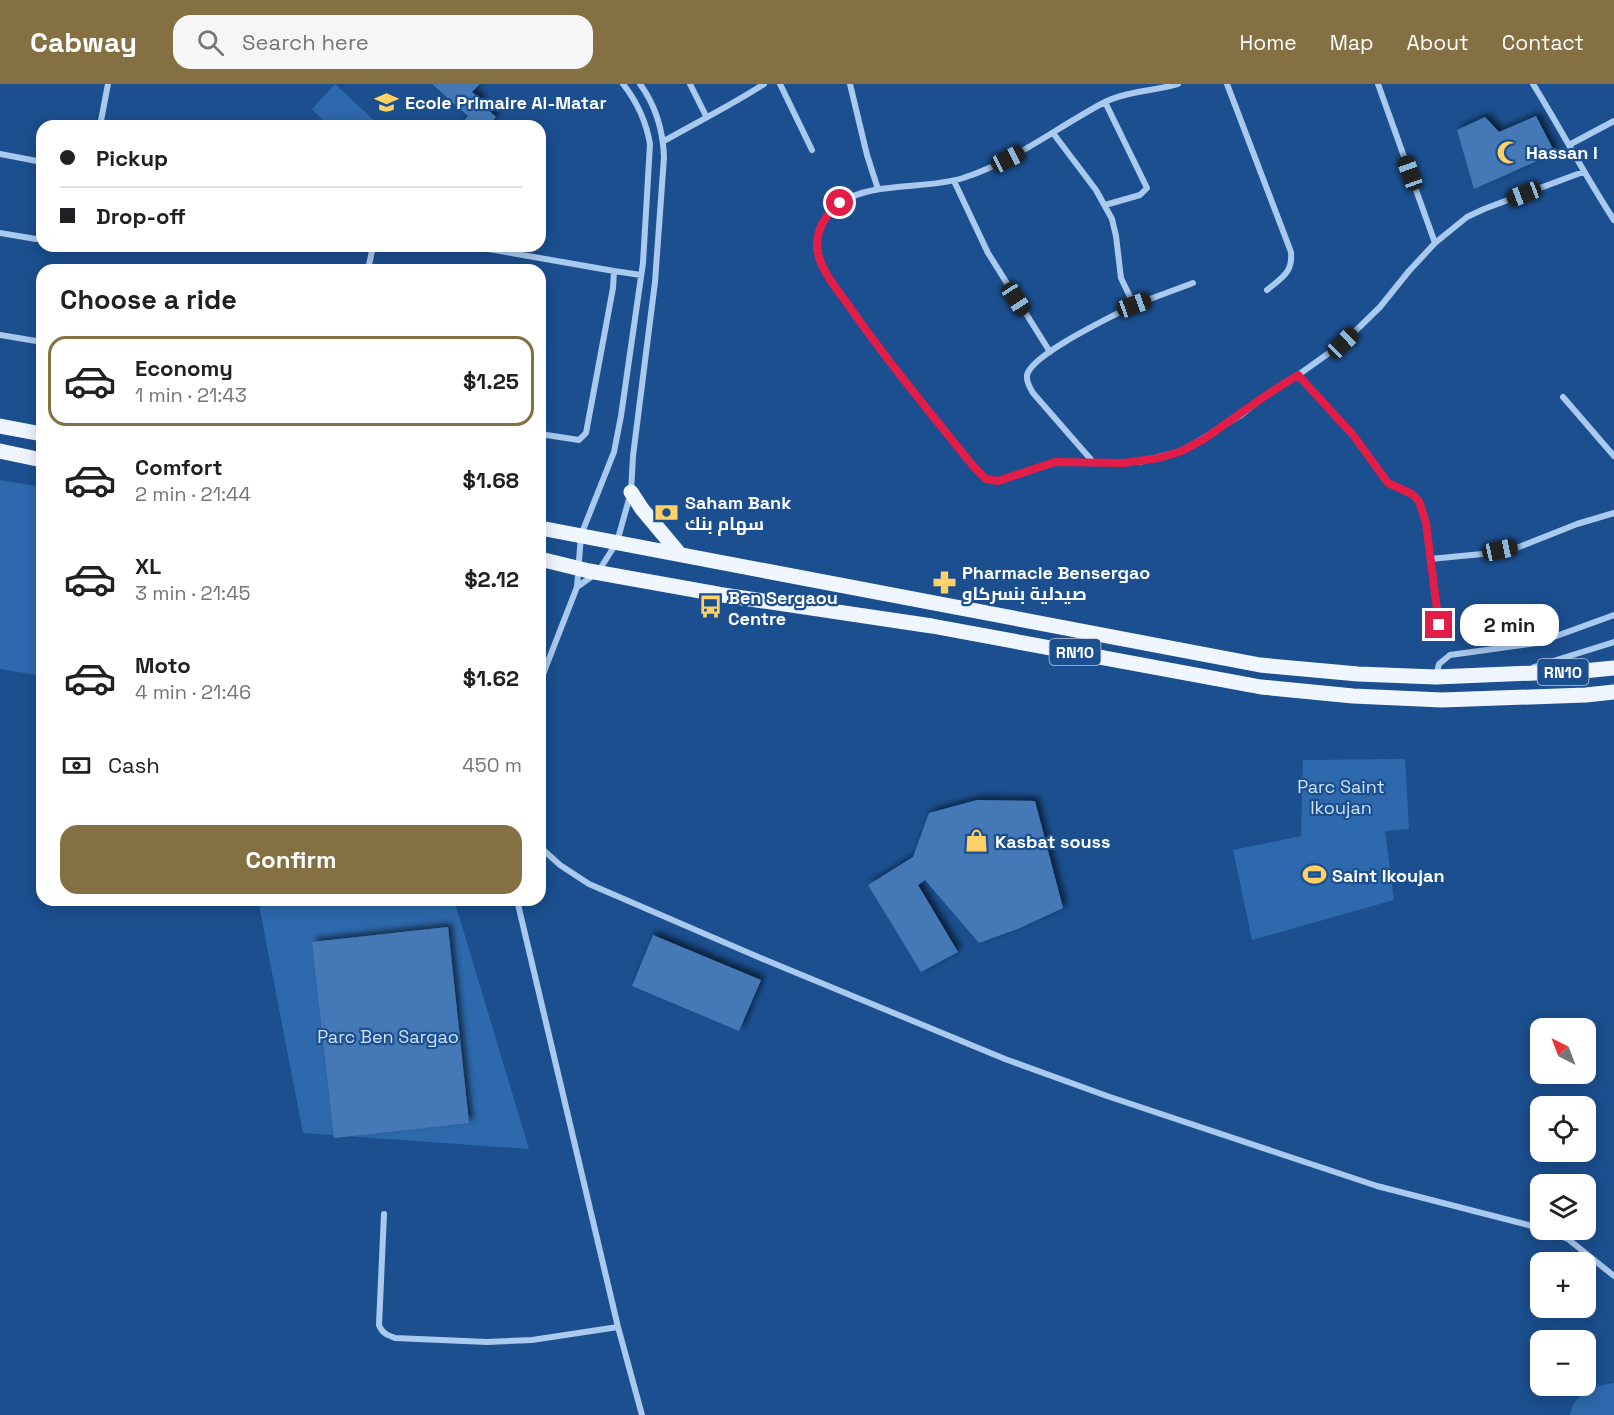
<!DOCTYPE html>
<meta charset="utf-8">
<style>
:root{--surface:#fff;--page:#f6f6f6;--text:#202124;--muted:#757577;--line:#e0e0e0;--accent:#847042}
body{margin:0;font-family:"Space Grotesk",Cairo,sans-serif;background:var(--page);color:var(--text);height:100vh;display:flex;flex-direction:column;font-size:22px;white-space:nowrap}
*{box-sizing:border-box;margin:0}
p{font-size:20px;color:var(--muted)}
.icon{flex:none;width:33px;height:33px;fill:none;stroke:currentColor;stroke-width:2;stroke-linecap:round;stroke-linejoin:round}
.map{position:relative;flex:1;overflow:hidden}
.side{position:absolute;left:36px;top:180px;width:510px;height:642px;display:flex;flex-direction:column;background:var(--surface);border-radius:18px;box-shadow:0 3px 15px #0003}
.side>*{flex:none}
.banner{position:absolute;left:36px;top:36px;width:510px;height:132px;border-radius:18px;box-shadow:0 3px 15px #0003;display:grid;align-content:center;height:132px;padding:0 24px;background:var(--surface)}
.needle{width:39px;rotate:318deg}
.tools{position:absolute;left:1530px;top:934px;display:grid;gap:12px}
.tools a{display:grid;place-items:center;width:66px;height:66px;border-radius:12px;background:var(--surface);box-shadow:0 3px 15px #0003;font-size:30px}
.end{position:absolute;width:27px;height:27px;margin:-14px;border:8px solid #e11d48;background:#fff;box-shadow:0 0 0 3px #fff}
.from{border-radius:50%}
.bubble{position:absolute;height:42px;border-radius:18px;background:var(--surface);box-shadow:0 3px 15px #0003;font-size:20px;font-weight:800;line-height:42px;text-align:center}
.car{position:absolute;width:18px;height:36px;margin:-18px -9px;border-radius:8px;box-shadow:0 0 4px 2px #0007;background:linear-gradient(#222 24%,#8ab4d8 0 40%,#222 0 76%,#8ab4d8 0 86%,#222 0)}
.banner b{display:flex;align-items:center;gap:21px;height:57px;font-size:22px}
.banner b+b{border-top:2px solid var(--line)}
.banner i{width:15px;height:15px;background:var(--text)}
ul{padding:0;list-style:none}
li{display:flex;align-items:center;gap:18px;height:90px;margin:0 12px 9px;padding:0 12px;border:3px solid transparent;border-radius:18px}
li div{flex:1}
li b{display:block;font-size:22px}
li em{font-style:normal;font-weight:800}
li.active{border-color:var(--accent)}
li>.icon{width:54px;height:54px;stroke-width:1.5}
h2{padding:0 24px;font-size:27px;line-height:72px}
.pay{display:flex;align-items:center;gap:15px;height:66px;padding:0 24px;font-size:22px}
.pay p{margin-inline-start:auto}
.cta{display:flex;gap:12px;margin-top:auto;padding:12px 24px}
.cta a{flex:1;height:69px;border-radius:18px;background:var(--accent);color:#fff;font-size:24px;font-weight:800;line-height:69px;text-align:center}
header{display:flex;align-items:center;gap:36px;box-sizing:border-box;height:84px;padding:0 30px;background:var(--accent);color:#fff}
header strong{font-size:28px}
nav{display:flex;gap:33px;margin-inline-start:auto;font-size:21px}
.search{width:420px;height:54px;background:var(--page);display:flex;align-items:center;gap:15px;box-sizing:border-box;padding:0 21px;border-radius:18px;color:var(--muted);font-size:22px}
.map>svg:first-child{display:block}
</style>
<header>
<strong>Cabway</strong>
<div class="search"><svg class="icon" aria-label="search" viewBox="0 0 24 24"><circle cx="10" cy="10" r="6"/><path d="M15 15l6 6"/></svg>Search here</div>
<nav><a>Home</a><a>Map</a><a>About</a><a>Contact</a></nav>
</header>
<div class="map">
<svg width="1614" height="1331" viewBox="0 0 1614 1331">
<defs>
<filter id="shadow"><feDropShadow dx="4" dy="-4" stdDeviation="3" flood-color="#0009"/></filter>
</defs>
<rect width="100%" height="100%" fill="#1b4f8f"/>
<path fill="#2e69ad" d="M335,0L380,42H329L312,25Z
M0,396L42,403V592L0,585Z
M1405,675L1409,745L1385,747L1394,816L1252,856L1233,766L1301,752L1303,676Z
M258,816H493L456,822L529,1065L303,1049Z
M1614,1299V1331H1570C1575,1308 1593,1302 1614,1299Z"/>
<path fill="#4478b7" filter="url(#shadow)" d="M432,0H480L472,8L482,16L480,19L496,33L488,42H459L468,32Z
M1536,32L1555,69L1474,105L1457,46L1485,33L1499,48Z
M977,716L1035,717L1063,824L1020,844L979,859L925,796L918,801L958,868L921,888L868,801L913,773L929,729Z
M448,843L469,1039L334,1054L312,858Z
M653,851L761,896L739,947L632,902Z"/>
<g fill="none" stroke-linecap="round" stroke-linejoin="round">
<path stroke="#a9c9ee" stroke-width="6" d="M690,0L706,32
M780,0L812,66
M850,0L867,71L878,105
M1178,0C1155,7 1126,7 1103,19C1056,44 1015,77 963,94C925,106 872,97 840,119C823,130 814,151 819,170C823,189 838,206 848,221C887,277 931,329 974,383L986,395L998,397L1055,378H1139L1182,367L1241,331L1265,312L1298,291L1343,259L1380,223L1409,187L1435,159L1467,133L1484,125L1583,88
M1227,0L1291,168C1293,189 1281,194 1267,206
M1378,0L1435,159
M1533,0C1561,45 1585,92 1614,136
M1105,18L1147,104L1140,111L1105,121
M100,42L108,0
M1053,49L1096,106L1112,135L1116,152L1121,194L1134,221L1193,199
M664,57C697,38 732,21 764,0
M1569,61L1614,37
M0,70L42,78
M954,97L988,169L1050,268
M0,149L36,155
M471,162L614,187L613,204L586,349L579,356L540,350
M368,186L373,162
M614,187L641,191
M0,251L42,258
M1298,291L1353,351L1388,399L1412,410L1419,417L1426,439L1439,541
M1563,313L1614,372
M1094,379L1033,309C1030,304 1026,298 1027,291C1032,270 1113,232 1134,221
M1430,475L1482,470L1519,463L1577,440L1614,429
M577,503L598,488L617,458L631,408L633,372L655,198L664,73C663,46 656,22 640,0
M1534,583L1614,558
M1436,593L1439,580L1450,571L1537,559L1614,531
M540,598L577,503L581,451L614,368L621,332L643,179L650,60C646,37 638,19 623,0
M540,763L560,781L589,800L763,875L1005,975L1107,1012L1377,1102L1540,1144
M517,816L618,1243L642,1331
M384,1130L379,1241C382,1249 387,1251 395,1254L487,1258L532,1256L618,1243
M1546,1146L1568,1155L1614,1192"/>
<path stroke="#f0f6ff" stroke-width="15" d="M0,342L42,350
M0,367L42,376
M631,408L642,425L678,468
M540,444L1260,581L1358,590L1436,593L1583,587L1614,584
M540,475L589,487L723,511L932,542L1261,603L1353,612L1442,616L1586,611L1614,608"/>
</g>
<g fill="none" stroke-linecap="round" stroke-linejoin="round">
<path stroke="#e11d48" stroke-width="8" d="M840,119C826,130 817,143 817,162C818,184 837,205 849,222C888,278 931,330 974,383L986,395L998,397L1055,378L1124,379L1159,374L1182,367L1204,355L1265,312L1298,291L1353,351L1388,399L1412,410L1419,417L1426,439L1439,541"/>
</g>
<defs>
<symbol id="school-bare" viewBox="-9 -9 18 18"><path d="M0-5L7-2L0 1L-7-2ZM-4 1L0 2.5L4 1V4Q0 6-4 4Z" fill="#ffd166" stroke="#1b4f8f" stroke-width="2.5" paint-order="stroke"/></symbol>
<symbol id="mosque-bare" viewBox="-9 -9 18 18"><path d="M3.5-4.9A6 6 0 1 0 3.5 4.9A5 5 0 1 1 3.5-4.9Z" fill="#ffd166" stroke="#1b4f8f" stroke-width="2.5" paint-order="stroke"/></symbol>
<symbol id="bank-bare" viewBox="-9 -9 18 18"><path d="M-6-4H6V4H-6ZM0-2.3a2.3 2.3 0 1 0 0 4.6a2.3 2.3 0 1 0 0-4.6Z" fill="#ffd166" stroke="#1b4f8f" stroke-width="2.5" paint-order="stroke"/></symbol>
<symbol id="pharmacy-bare" viewBox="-9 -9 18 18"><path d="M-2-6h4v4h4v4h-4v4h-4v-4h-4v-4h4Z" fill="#ffd166" stroke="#1b4f8f" stroke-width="2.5" paint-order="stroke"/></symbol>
<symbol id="bus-bare" viewBox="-9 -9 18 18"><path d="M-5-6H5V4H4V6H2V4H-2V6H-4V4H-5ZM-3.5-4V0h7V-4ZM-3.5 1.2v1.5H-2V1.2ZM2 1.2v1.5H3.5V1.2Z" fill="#ffd166" stroke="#1b4f8f" stroke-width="2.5" paint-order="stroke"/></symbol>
<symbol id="shop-bare" viewBox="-9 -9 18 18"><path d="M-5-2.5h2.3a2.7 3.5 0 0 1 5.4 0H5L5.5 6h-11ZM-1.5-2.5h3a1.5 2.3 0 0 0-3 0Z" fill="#ffd166" stroke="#1b4f8f" stroke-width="2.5" paint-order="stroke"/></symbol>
<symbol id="stadium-bare" viewBox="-9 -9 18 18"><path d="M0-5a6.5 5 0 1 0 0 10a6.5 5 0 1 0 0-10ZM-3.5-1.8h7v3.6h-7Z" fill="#ffd166" stroke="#1b4f8f" stroke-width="2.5" paint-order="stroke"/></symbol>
</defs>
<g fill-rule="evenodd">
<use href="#school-bare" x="370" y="2" width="33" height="33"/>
<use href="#mosque-bare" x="1492" y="52" width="33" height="33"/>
<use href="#bank-bare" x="650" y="412" width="33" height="33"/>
<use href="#pharmacy-bare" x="928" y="482" width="33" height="33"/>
<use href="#bus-bare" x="694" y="506" width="33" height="33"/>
<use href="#shop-bare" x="960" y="740" width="33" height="33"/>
<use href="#stadium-bare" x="1298" y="774" width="33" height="33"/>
</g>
<g text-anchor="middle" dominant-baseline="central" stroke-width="4.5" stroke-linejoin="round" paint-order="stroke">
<g fill="#1b4f8f" stroke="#bbcadd" stroke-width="1.5">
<rect x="1049.5" y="555" width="51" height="26" rx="4.5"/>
<rect x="1537.5" y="575" width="51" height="26" rx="4.5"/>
</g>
<g font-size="16" font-weight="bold" fill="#fff">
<text x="1075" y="568">RN10</text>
<text x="1563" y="588">RN10</text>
</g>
<g font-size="18" font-weight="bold" fill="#fff" stroke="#1b4f8f" text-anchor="start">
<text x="405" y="18">Ecole Primaire Al-Matar</text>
<text x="1526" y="68">Hassan I</text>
<text x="685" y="418">Saham Bank<tspan x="685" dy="21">سهام بنك</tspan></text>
<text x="962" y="488">Pharmacie Bensergao<tspan x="962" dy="21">صيدلية بنسركاو</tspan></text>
<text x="728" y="513">Ben Sergaou<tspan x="728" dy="21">Centre</tspan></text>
<text x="995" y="757">Kasbat souss</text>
<text x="1332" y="791">Saint Ikoujan</text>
</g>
<g font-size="18" fill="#cfe3fa" stroke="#1b4f8f">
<text x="1341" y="702">Parc Saint<tspan x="1341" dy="21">Ikoujan</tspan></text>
<text x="388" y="952">Parc Ben Sargao</text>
</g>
</g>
</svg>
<div class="tools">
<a><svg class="needle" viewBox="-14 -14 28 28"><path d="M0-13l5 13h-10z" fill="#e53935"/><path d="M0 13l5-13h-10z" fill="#757577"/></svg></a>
<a><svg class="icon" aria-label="locate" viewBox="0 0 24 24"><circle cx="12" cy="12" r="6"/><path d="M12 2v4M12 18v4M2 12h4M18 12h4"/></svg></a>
<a><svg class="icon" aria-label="layers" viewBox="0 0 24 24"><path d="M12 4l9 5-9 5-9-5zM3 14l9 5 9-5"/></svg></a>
<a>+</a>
<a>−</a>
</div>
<i class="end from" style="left:840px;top:119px"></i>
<i class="end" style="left:1439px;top:541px"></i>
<div class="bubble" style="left:1460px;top:520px;width:99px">2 min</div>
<i class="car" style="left:1008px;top:75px;rotate:63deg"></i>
<i class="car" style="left:1410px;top:89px;rotate:340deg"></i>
<i class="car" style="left:1524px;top:110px;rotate:249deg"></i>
<i class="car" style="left:1016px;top:215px;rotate:147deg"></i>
<i class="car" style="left:1134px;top:221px;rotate:70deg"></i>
<i class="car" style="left:1343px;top:259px;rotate:46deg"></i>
<i class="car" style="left:1500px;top:466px;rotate:78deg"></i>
<div class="banner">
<b><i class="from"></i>Pickup</b>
<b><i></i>Drop-off</b>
</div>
<section class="side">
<h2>Choose a ride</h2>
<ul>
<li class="active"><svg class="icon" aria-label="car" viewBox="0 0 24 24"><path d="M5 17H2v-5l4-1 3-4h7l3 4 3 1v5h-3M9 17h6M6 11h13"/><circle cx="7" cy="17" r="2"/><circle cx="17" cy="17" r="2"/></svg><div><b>Economy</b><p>1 min · 21:43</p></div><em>$1.25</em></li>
<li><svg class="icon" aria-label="car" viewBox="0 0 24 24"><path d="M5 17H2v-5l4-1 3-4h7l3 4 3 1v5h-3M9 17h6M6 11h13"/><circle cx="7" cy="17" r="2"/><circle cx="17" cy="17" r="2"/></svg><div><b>Comfort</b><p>2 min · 21:44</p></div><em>$1.68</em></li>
<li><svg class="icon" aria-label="car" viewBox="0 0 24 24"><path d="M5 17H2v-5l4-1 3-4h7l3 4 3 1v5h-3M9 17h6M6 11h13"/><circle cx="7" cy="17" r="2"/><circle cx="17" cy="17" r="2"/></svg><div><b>XL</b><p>3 min · 21:45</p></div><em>$2.12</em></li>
<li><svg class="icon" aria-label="car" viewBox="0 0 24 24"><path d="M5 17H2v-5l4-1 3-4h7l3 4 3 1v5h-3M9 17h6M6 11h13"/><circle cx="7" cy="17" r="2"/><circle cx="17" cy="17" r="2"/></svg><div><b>Moto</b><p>4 min · 21:46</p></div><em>$1.62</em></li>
</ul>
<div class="pay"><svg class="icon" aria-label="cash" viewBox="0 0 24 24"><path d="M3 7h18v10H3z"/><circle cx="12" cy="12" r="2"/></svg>Cash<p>450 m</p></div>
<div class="cta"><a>Confirm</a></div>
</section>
</div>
